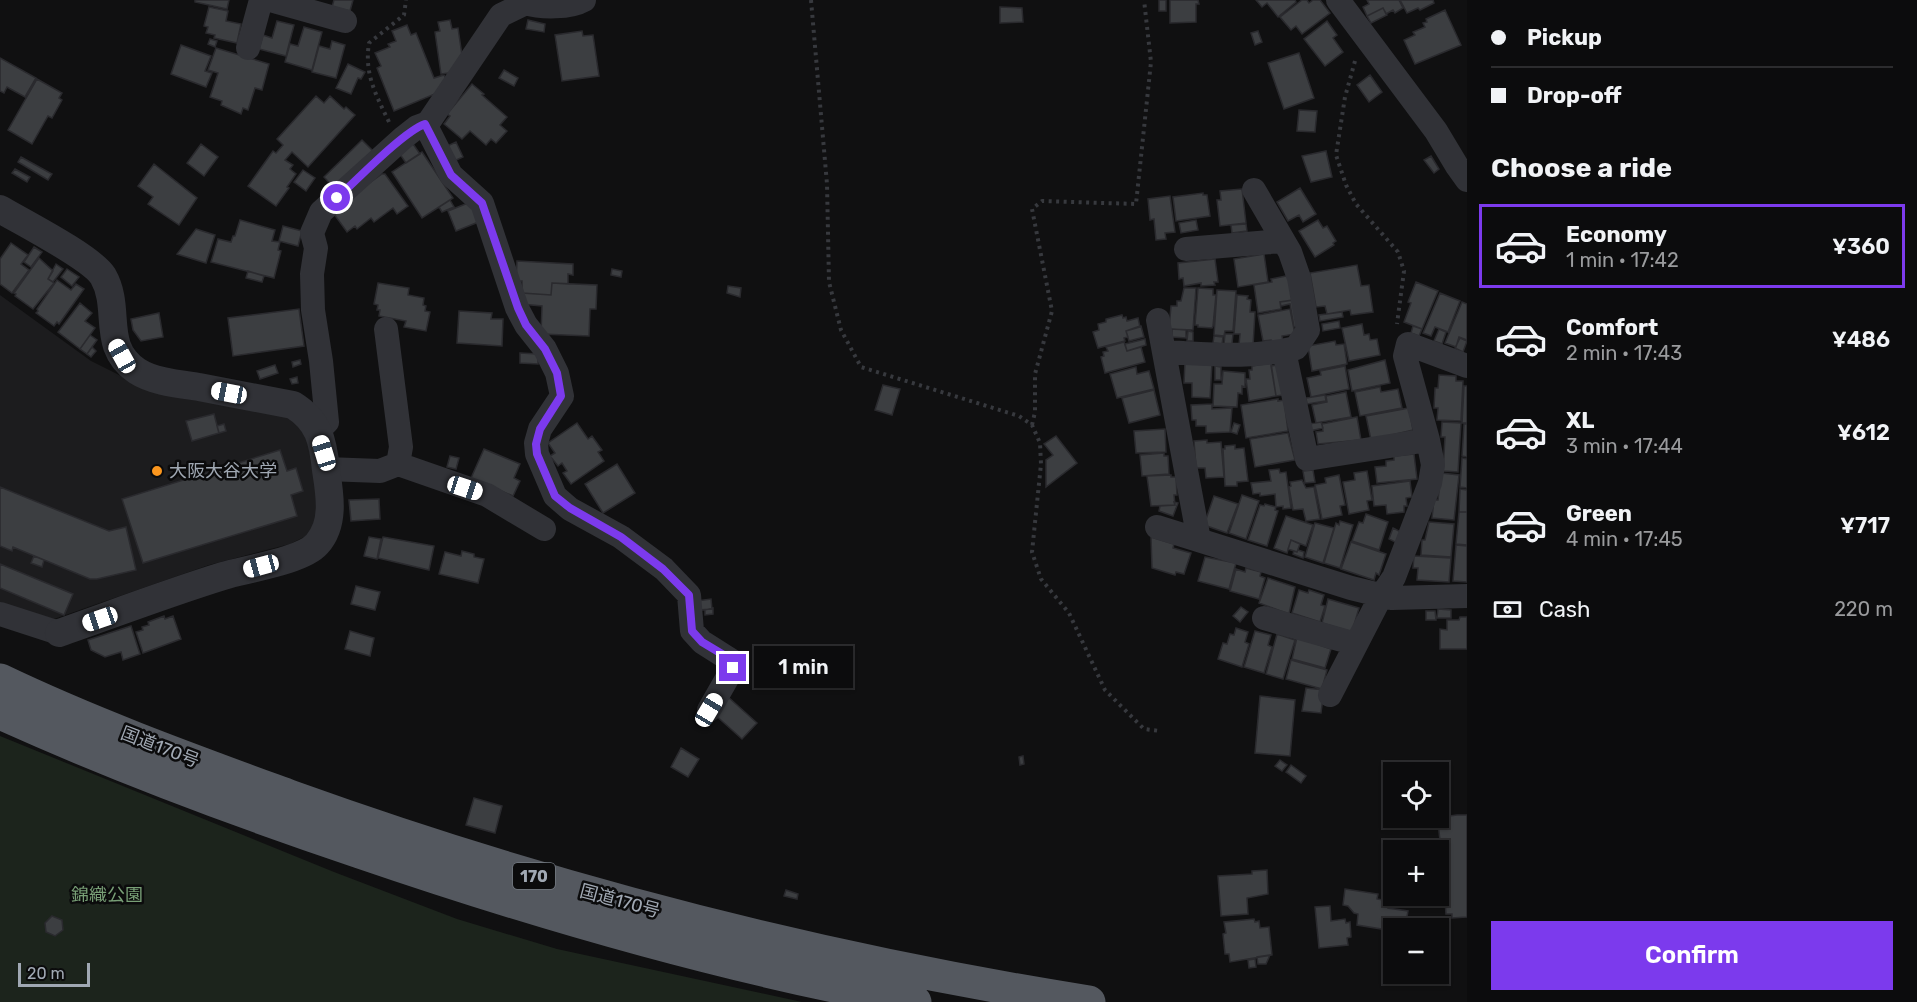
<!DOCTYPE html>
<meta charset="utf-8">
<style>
:root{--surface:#0c0c0d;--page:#1a1a1b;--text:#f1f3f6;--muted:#9a9b9d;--line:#2c2c2e;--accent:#7c3aed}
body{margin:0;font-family:Rubik,"Noto Sans JP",sans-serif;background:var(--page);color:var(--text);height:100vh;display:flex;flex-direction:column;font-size:22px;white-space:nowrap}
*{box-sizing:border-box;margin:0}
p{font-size:20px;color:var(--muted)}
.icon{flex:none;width:33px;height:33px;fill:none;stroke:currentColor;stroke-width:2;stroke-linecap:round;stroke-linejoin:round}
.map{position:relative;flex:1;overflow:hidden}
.details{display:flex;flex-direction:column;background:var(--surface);width:450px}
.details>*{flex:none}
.top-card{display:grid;align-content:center;height:132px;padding:0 24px;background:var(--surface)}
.controls{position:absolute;left:1383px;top:762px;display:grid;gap:12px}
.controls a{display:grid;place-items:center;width:66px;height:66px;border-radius:0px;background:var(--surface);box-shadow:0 2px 4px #0004,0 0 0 2px var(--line);font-size:30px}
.scale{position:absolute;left:18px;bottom:15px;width:72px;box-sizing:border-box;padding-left:6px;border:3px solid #a0a8b3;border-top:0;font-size:16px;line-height:21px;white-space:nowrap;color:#a0a8b3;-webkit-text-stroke:4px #0b0b0c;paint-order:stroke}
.end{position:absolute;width:27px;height:27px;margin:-14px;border:8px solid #7c3aed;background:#fff;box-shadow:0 0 0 3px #fff}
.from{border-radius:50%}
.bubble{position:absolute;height:42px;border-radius:0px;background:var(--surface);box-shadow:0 2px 4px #0004,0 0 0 2px var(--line);font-size:20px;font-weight:600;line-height:42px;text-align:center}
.car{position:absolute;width:18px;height:36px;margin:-18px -9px;border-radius:8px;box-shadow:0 0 4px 2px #0007;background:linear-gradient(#fff 24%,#345 0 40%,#fff 0 76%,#345 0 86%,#fff 0)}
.top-card b{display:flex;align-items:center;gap:21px;height:57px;font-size:22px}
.top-card b+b{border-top:2px solid var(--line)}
.top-card i{width:15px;height:15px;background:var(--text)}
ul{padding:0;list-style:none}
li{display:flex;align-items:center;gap:18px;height:84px;margin:0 12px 9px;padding:0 12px;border:3px solid transparent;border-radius:0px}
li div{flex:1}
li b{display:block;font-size:22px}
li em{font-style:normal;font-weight:600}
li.selected{border-color:var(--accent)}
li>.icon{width:54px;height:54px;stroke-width:1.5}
h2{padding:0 24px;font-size:27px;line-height:72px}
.pay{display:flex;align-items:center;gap:15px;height:66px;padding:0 24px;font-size:22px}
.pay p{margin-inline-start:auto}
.primary-button{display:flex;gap:12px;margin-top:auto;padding:12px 24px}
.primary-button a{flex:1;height:69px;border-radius:0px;background:var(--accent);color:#fff;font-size:24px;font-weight:600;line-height:69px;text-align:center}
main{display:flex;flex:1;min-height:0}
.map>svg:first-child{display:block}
</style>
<main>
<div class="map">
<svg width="1467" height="1002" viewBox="0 0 1467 1002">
<rect width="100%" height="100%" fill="#101011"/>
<path fill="#1c1c1e" d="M0,295L91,361L145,388L283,415L296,423L307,438L320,503L317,519L308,535L290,544L209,565L54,619L0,605Z"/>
<path fill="#1c241c" d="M0,736L334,872L457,919L557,949L802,1002H0Z"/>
<path fill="#3c3e41" stroke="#2a2a2e" stroke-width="1.5" d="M195,0H229L227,9L195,2Z
M334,0H353L350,11L332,7Z
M1159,0H1166V11H1159Z
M1170,0H1198L1199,4H1196V22L1170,23Z
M1256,0H1295L1296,2L1278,17L1267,3L1262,7Z
M1302,0H1307L1309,3L1313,0H1320L1330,13L1302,34L1296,26L1291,30L1280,17Z
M1367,0H1399L1403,8L1395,13L1393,10L1386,14L1383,8L1367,16L1363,7L1369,4Z
M1400,0H1433L1434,3L1420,10L1418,8L1407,13Z
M209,7L228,11L226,21L241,24L237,43L214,38L215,35L206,33L208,27L204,26Z
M1000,7L1022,8L1023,22L1000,23Z
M1383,8L1387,15L1371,23L1367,16Z
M1445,10L1461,45L1415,64L1404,40L1415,35L1413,32L1425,27L1423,23L1427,22L1426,19Z
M450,20L452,29L458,28L463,62L457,72L441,74L435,32L440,31L438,22Z
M528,20L545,24L544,32L526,29Z
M277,21L294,25L286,56L259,49L263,35L272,38Z
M1327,21L1337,35L1333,38L1343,52L1325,66L1304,39Z
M407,25L411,35L416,33L434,78L444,75L448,84L442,91L394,111L377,68L381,66L375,53L390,47L388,44L396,41L392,31Z
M304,27L322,32L312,70L285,62L290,44L298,46Z
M582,31L583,36L593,35L599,76L562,81L555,35Z
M1258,31L1262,42L1255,45L1251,33Z
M210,39L217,41L215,47L208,44Z
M332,41L345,45L336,78L312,72L319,46L330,49Z
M181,45L211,56L205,71L212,73L206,87L171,74Z
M216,48L269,64L262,90L255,88L248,110L243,108L241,114L221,105L222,101L210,97L218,73L208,70Z
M1299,53L1314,98L1284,109L1268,63Z
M0,58L36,78L25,97L7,87L4,93L0,91Z
M348,64L365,72L361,79L358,78L351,94L336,88Z
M504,70L518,78L514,86L499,78Z
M1370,75L1382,92L1369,102L1357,85Z
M37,79L62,93L59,98L62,100L52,118L48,116L32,144L8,130Z
M472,84L484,94L482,95L507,117L500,125L507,131L496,143L491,139L486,145L470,131L462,139L444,124L450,116L447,114Z
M316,96L324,103L330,96L344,109L346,107L355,115L308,167L292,152L285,160L293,165L290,169L296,174L287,187L289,188L276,206L248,186L273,151L276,153L283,145L277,139Z
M1299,110L1317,111L1315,132L1297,131Z
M362,140L376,154L337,191L324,177Z
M411,141L420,154L406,163L397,150Z
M456,142L463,157L452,162L445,147Z
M201,144L218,157L204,176L187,163Z
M1326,151L1332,177L1311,182L1302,156Z
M422,152L453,198L422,218L392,172Z
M1431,156L1439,169L1434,173L1424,160Z
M21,157L52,174L48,180L18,162Z
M154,164L197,198L179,225L148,204L153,197L138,186Z
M15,169L30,177L27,182L12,173Z
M303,170L315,178L306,191L294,182Z
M382,174H385L408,206L397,214L393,208L374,222L371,218L357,229L355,226L347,232L331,210Z
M1300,188L1316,214L1303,222L1299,215L1288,221L1277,202Z
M1242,189L1246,223L1220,226L1217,200H1221L1220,191Z
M1203,193V195H1207L1210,216L1176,221L1173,197Z
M1170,196L1175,232L1165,233L1166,239L1156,240L1154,219L1150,220L1148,199Z
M450,200L454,207L442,212L439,207Z
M473,201L481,221L456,231L448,211Z
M240,220L275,230L272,241L280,242L278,250L281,251L274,278L211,262L218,239L231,242L233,236H235Z
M1196,220L1198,230L1181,233L1179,223Z
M1318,220L1323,228L1327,226L1336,241L1333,243L1334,245L1315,257L1299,231Z
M1246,224L1247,231L1232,233L1231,225Z
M283,226L302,231L298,246L279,241Z
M196,229L215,235L206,263L177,254Z
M11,243L28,255L21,264L29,270L12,293L0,284V259Z
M34,247L42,252L31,267L24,262Z
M1264,254L1268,282L1238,287L1234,259Z
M39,258L53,271L48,279L54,283L33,309L15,296L16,294L14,293Z
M1215,259L1218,282H1214L1215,285L1201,286V283L1184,286L1183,278L1179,279L1178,263Z
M517,261L573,264V275L568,274V284L552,283L551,295L522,293V281H516Z
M56,264L63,269L53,282L48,279Z
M1357,265L1361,286L1369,285L1373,312L1351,315L1350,310L1327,314L1325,306L1316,307L1310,273Z
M67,269L79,277L72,286L61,277Z
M612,269L622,271L621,277L611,275Z
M248,271L264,276L262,282L246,278Z
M1291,275L1293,300L1280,302L1281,309L1258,313L1254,285L1272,282L1271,279Z
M57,280L71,290L76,284L84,289L59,324L57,322L54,326L36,313L38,311L37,309Z
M1416,282L1438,291L1422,329L1404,322L1411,303L1408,302Z
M378,283L409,288L408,295L424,298L423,305L426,306L425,311L430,312L426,331L404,327L406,321L379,316L380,310H377L378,305L374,304Z
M552,283L597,285L596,309H590L589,336L541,334L542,306L521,304L522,293L551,295Z
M728,286L741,288L740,297L727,293Z
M1184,288H1196L1193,330L1169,329L1171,306H1177V301H1181Z
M1198,288L1213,289V295H1216L1213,326L1212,328L1198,327V325H1195Z
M1217,290L1236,291L1233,331H1225L1224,336L1214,335Z
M1440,293L1460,301L1448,332L1435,327L1431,336L1423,333Z
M1237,295L1248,296L1247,299L1251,300L1250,312H1255L1253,346L1239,345L1240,334H1234Z
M1293,300L1300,326L1294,327L1290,304L1281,306L1280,302Z
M1462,302L1467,304V340L1459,337L1456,347L1445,343Z
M80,303L92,313L85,321L95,328L80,349L58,332Z
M299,309L304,346L233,356L228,318Z
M1290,309L1295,334L1282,336L1283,341L1271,343V340L1263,341L1258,315Z
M459,311L492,313L491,319H503L502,346L457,343Z
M1342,312L1343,317L1320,321L1319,315Z
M159,313L163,337L141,341L133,330L131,319Z
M1122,315L1123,318L1126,317L1127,321L1138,318L1140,327L1126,331L1128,337L1124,338L1125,341L1098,348L1093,332L1099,330L1098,324L1106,322V319Z
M1339,321L1340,328L1323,331L1322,324Z
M1362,324L1364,335L1369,334L1370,340L1377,339L1380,355L1349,361L1342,328Z
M1140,326H1141L1144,337L1129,341L1126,331Z
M1413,326L1422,329L1419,336L1411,333Z
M1172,329L1186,330V338L1172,337Z
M1439,329L1446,332L1442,344L1434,341Z
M1188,331L1193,332V341H1187Z
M1225,334H1233L1232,344H1224Z
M90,335L97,340L87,354L80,349Z
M1214,336L1223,337L1222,344L1213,343Z
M1460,338L1467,341L1463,352L1455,348Z
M1145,339L1146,345L1127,351L1125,344Z
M1335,341L1336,345L1344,344L1347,364L1312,371L1308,346Z
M1124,342L1127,351L1141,347L1145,362L1105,373L1101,357L1104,356L1103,352L1108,351L1106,347Z
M92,347L96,351L91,357L87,354Z
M520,353L538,354V364L520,363Z
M300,360L301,364L293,367L292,362Z
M1385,360L1390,383L1352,391L1348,370Z
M1185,361L1212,363L1210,398L1192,397V383H1184Z
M1271,363L1276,396L1249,401L1246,379H1250L1249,370H1252V366Z
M275,365L278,373L260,379L257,371Z
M1278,365L1283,395L1276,396L1271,366Z
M1215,366L1221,367V380H1215Z
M1345,366L1349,389L1311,397L1307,378L1321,375L1320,371Z
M1136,367L1137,374L1149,371L1154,389L1117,398L1110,374Z
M1223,371L1245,373V387L1242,386V394L1238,393L1237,407L1213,406L1214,384H1222Z
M1439,375L1456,376V381H1463L1461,421L1437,420L1438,408H1434L1435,388H1438Z
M297,377L298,383L292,384L290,379Z
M883,385L900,389L892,415L875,410Z
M1464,386H1467V423H1462Z
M1380,387L1381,392L1398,389L1402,408L1360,416L1355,392Z
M1154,390L1160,415L1129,423L1122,398Z
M1346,392L1351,417L1316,423L1312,405L1327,402L1326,396Z
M1325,395L1326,401L1307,404L1306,398Z
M1278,399V401L1284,400L1288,431L1246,438L1241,405Z
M1212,404V409L1232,408L1230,432L1206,433V426H1196V420H1192L1191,405Z
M1409,408L1413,430L1371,440L1366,416Z
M214,414L219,433L192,441L186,421Z
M1357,417L1361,440L1318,444L1316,432L1323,431L1322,424Z
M1321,422L1323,428L1310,431L1309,424Z
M1442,422L1461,423L1458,472L1443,471L1445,437H1441Z
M577,423L588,439L592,436L602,450L598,452L604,461L571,484L563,473L567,471L562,463L558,466L550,456L555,453L548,443Z
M1234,423L1240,425L1237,434L1231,432Z
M224,424L226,431L219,433L217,426Z
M1464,424H1467V457L1462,456Z
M1165,429L1166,452L1136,453L1134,431Z
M1288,433L1295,460L1255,467L1250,439Z
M1056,436L1077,463L1046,487V460L1053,455L1044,444Z
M1207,440V443L1221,442L1224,477L1206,478L1205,468H1196L1194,441Z
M1235,445V449L1244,448L1248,481L1237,482V486H1225L1223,449H1225V446Z
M484,449L520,464L514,478L520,481L513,496L471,478Z
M280,450L287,471L296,468L303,491L291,495L297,516L143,563L122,499Z
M1164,453V456H1168L1169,474L1142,476L1140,455Z
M1414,454L1417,479L1377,483L1375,467L1386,466V461L1394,460V456Z
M450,456L459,458L456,469L447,467Z
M1462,458L1467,459V488L1460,487Z
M617,464L635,493L603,513L585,484Z
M1279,469L1280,473L1286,472L1291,508L1283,509V506L1276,507L1275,494L1260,496V493L1253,494L1251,483L1271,481L1269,470Z
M1313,470L1315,482L1305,483L1303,471Z
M1367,471L1372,500L1367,501L1369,510L1349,514L1343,482L1355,480L1354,473Z
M1441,473L1459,475L1454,520L1432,518L1434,500H1438Z
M1171,475V477H1176L1177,495H1174L1175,505L1151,506L1147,476Z
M1339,475L1345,505L1340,506L1342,515L1322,519L1315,485L1326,483L1325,478Z
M1302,480L1306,488L1314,487L1320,519L1306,521L1303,509L1293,510L1289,487L1291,486L1290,482Z
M1410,481L1412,497L1406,498L1407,506H1404V512L1387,514L1386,505L1374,506L1372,486Z
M0,487L109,531L126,527L136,570L97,579H90L13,547L12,551L0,546Z
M1460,489L1467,490V512H1459Z
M1242,495L1259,501L1246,539L1229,533Z
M1214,496L1238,504L1227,533L1204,525Z
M379,499L380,519L351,521L349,500Z
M1174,502L1178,503L1173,516L1159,511L1160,506L1175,505Z
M1265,504L1276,507L1275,510L1278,511L1267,546L1248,540L1260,505L1264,506Z
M1459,512H1467V545L1456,544Z
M1366,514L1388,522L1379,550L1352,541L1359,522L1363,523Z
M1286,516L1313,525L1306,546L1291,540L1287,553L1274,548Z
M1340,521L1353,525L1340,568L1324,563L1336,523L1339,525Z
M1429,522L1454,524L1451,557L1421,555L1422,540H1425Z
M1315,523L1334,528L1323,563L1305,557Z
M1393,528L1401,532L1397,543L1389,539Z
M369,537L381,539L377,559L364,556Z
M383,537L434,546L429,570L378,558Z
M1151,537L1174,544L1173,548L1191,553L1184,574L1176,572L1175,575L1152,568Z
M1291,540L1300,544L1297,552L1288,549Z
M1351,542L1386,554L1379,575L1376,573L1374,580L1341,569Z
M1456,545L1467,546V582L1453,581Z
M1298,550L1304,552L1303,558L1293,554L1294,551L1297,552Z
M462,551L474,554V557L484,559L478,583L439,574L445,552L461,556Z
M34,556L44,560L42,567L31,563Z
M1414,556L1451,558L1449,582L1417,580L1418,568H1413Z
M1205,557L1236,563L1229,589L1198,581Z
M0,564L73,594L64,615L0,588Z
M1246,568L1261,572L1260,576L1265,578L1259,599L1230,591L1236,569L1245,572Z
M1268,578L1295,587L1289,614L1259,603Z
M356,586L380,592L375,610L351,604Z
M1299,590L1308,593L1309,590L1324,595L1321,605L1325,606L1320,622L1292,613Z
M711,599L712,609L698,610L697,601Z
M1328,599L1359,608L1352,632L1322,623Z
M1241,607L1248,612L1240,622L1233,616Z
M713,608V614L705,615V610Z
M1438,609L1451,610V618H1437Z
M1426,611H1435L1436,620H1426Z
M164,616L165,619L173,616L181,639L143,653L136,632L143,630L142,627L149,625L148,622Z
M1460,617H1467V649H1440V629L1447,630V620H1459Z
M131,626L140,654L123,660L121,652L105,657L91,650L88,640Z
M1236,628L1248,632L1245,642L1249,644L1242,667L1218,659L1223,643L1227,644L1230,634L1234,635Z
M350,631L374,638L370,656L345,649Z
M1255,631L1271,635L1268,645L1272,647L1264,673L1244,667Z
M1277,634L1295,640L1283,679L1266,674Z
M1297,637L1331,649L1325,668L1292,659Z
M1291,660L1327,670L1322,689L1286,679Z
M1306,688L1324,690L1321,713L1302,711Z
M727,696L757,723L742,739L713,713Z
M1260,696L1295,700L1290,756L1255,753Z
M681,748L699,759L688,777L671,767Z
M1023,756L1024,764L1020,765L1019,757Z
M1280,760L1287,765L1282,771L1275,766Z
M1291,765L1306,776L1301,783L1286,772Z
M474,798L502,806L495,833L466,825Z
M1457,815H1467V917L1452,918V914H1446L1442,863H1438V850L1432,849H1441L1438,823H1443L1442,817Z
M1267,870L1268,894L1247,898L1248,914L1221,916L1218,876L1252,874V871Z
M1345,889L1378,894L1377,899L1389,901L1388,908L1408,911L1405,928H1394V931L1357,925L1358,914L1354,913L1348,906L1343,905Z
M786,890L798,894L797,899L784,896Z
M1330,906L1331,921L1345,919L1346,923L1350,922L1351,937L1347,938L1348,945L1319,948L1315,907Z
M52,916L62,920L63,930L55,936L46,932L45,923Z
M1254,919L1255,922L1259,921L1260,928L1269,927L1272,955L1230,962L1229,954H1225L1223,934L1226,933L1224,922Z
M1385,930L1394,931V936L1385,935Z
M1270,955L1266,964H1258L1257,957Z
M1255,959L1256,967L1249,968L1248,960Z"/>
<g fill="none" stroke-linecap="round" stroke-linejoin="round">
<path stroke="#37393e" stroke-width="4" stroke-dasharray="3 4.5" stroke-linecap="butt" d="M811,0L827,184L829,282L841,330L861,367L1019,416L1032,425L1040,443L1041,464L1032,552L1041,579L1069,613L1105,690L1144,729L1160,731
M1355,61L1345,97L1336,155L1346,185L1356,204L1398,252L1404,271L1397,324
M389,122C376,95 364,74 369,43L404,15L406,0
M1032,425L1035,412V374L1052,311L1032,209L1042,201L1136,204L1151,62L1144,0"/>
<path stroke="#313237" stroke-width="24" d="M270,0L345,21
M1338,0L1436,131L1457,166L1467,180
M526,3C541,8 570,8 584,0
M248,48L261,0
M425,124L451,175L482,203L517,308L526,325L545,349L557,373L562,396L540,429L536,443L537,454L555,496L570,509L621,537L664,569L689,595L692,631L702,642L732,661L733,668L709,710
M1186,249L1283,241
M1158,320L1199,540
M386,329L401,447L398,464
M1284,351L1307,459L1428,440
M1164,352C1209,354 1251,359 1296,348L1308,330L1299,278L1290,252L1254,190
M318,431L327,422L321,361L313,310L312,274L316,248L312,233L321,212L403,138L417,127L428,123L501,15L526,3V0
M326,469L380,471L398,464L487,495L544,529
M1157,527L1351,588L1392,598L1467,596
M0,614L59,633
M1264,618L1356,644
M1330,695L1380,598L1394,577L1430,483L1433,465L1428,440L1405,356L1408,344L1467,366"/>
<path stroke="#313237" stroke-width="28" d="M0,209C22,222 91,257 103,276C122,309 100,346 137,371C154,382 179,384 199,387C230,393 261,399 293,405C319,421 323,441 326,470C330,495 335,524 317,544C302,561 246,569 223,576C168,593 113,614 59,633"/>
<path stroke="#54585f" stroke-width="33" d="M0,680C94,725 194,761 292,797C551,890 817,959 1089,1002
M0,713C117,766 238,811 360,852C541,914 727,968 915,1002"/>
</g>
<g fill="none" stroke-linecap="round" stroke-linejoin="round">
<path stroke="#7c3aed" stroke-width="8" d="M337,198C357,180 403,132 425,124L451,175L482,203L518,308L526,325L545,349L557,373L561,396L540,429L536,444L537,454L555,496L570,508L621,537L663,569L689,595L692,631L702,642L732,660L733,668"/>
</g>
<circle fill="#fb961e" stroke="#0b0b0c" stroke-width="2" cx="157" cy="471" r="6"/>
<g text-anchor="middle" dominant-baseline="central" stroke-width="5" stroke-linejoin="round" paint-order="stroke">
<rect fill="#0b0b0c" stroke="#737981" stroke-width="1.5" x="513" y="863" width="42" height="26" rx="4.5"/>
<g font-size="16" font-weight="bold" fill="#a0a8b3">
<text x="534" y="876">170</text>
</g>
<g font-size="18" fill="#a0a8b3" stroke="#0b0b0c" text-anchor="start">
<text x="169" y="471">大阪大谷大学</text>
</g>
<g font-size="18" fill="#a0a8b3" stroke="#0b0b0c">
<text transform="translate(160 747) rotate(21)">国道170号</text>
<text transform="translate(620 901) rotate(15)">国道170号</text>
</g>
<g font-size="18" fill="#789f76" stroke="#0b0b0c">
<text x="107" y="895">錦織公園</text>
</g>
</g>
</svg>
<div class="controls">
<a><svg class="icon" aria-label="locate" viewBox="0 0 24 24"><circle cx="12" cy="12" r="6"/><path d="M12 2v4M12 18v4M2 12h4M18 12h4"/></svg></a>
<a>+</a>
<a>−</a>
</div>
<div class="scale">20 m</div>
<i class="end from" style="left:337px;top:198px"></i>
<i class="end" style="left:733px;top:668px"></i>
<div class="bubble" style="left:754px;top:646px;width:99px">1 min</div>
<i class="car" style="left:122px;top:356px;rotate:331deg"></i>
<i class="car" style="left:229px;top:393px;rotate:281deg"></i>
<i class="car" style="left:324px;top:453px;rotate:343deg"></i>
<i class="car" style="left:465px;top:488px;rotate:108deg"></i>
<i class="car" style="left:261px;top:566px;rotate:255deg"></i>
<i class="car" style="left:100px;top:619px;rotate:251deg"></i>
<i class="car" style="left:709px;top:710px;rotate:31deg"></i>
</div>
<section class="details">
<div class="top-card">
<b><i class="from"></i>Pickup</b>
<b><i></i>Drop-off</b>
</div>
<h2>Choose a ride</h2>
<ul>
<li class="selected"><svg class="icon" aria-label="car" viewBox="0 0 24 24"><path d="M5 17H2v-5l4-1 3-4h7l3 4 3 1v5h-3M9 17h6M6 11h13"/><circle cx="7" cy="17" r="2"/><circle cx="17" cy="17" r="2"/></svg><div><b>Economy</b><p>1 min · 17:42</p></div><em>¥360</em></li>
<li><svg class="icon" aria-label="car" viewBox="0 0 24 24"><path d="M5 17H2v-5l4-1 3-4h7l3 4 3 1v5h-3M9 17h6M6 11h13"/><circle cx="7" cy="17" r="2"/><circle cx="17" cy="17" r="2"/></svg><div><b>Comfort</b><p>2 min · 17:43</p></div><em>¥486</em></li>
<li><svg class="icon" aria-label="car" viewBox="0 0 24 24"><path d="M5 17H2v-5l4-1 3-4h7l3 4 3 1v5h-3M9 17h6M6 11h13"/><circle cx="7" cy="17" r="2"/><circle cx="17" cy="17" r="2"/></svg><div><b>XL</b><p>3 min · 17:44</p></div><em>¥612</em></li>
<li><svg class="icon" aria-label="car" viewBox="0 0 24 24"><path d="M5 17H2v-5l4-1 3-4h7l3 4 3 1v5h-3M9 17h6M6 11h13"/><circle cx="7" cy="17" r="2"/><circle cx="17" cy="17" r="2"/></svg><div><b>Green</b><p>4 min · 17:45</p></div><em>¥717</em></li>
</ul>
<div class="pay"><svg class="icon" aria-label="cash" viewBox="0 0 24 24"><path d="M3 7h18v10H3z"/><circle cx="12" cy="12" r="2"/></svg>Cash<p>220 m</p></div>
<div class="primary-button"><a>Confirm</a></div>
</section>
</main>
